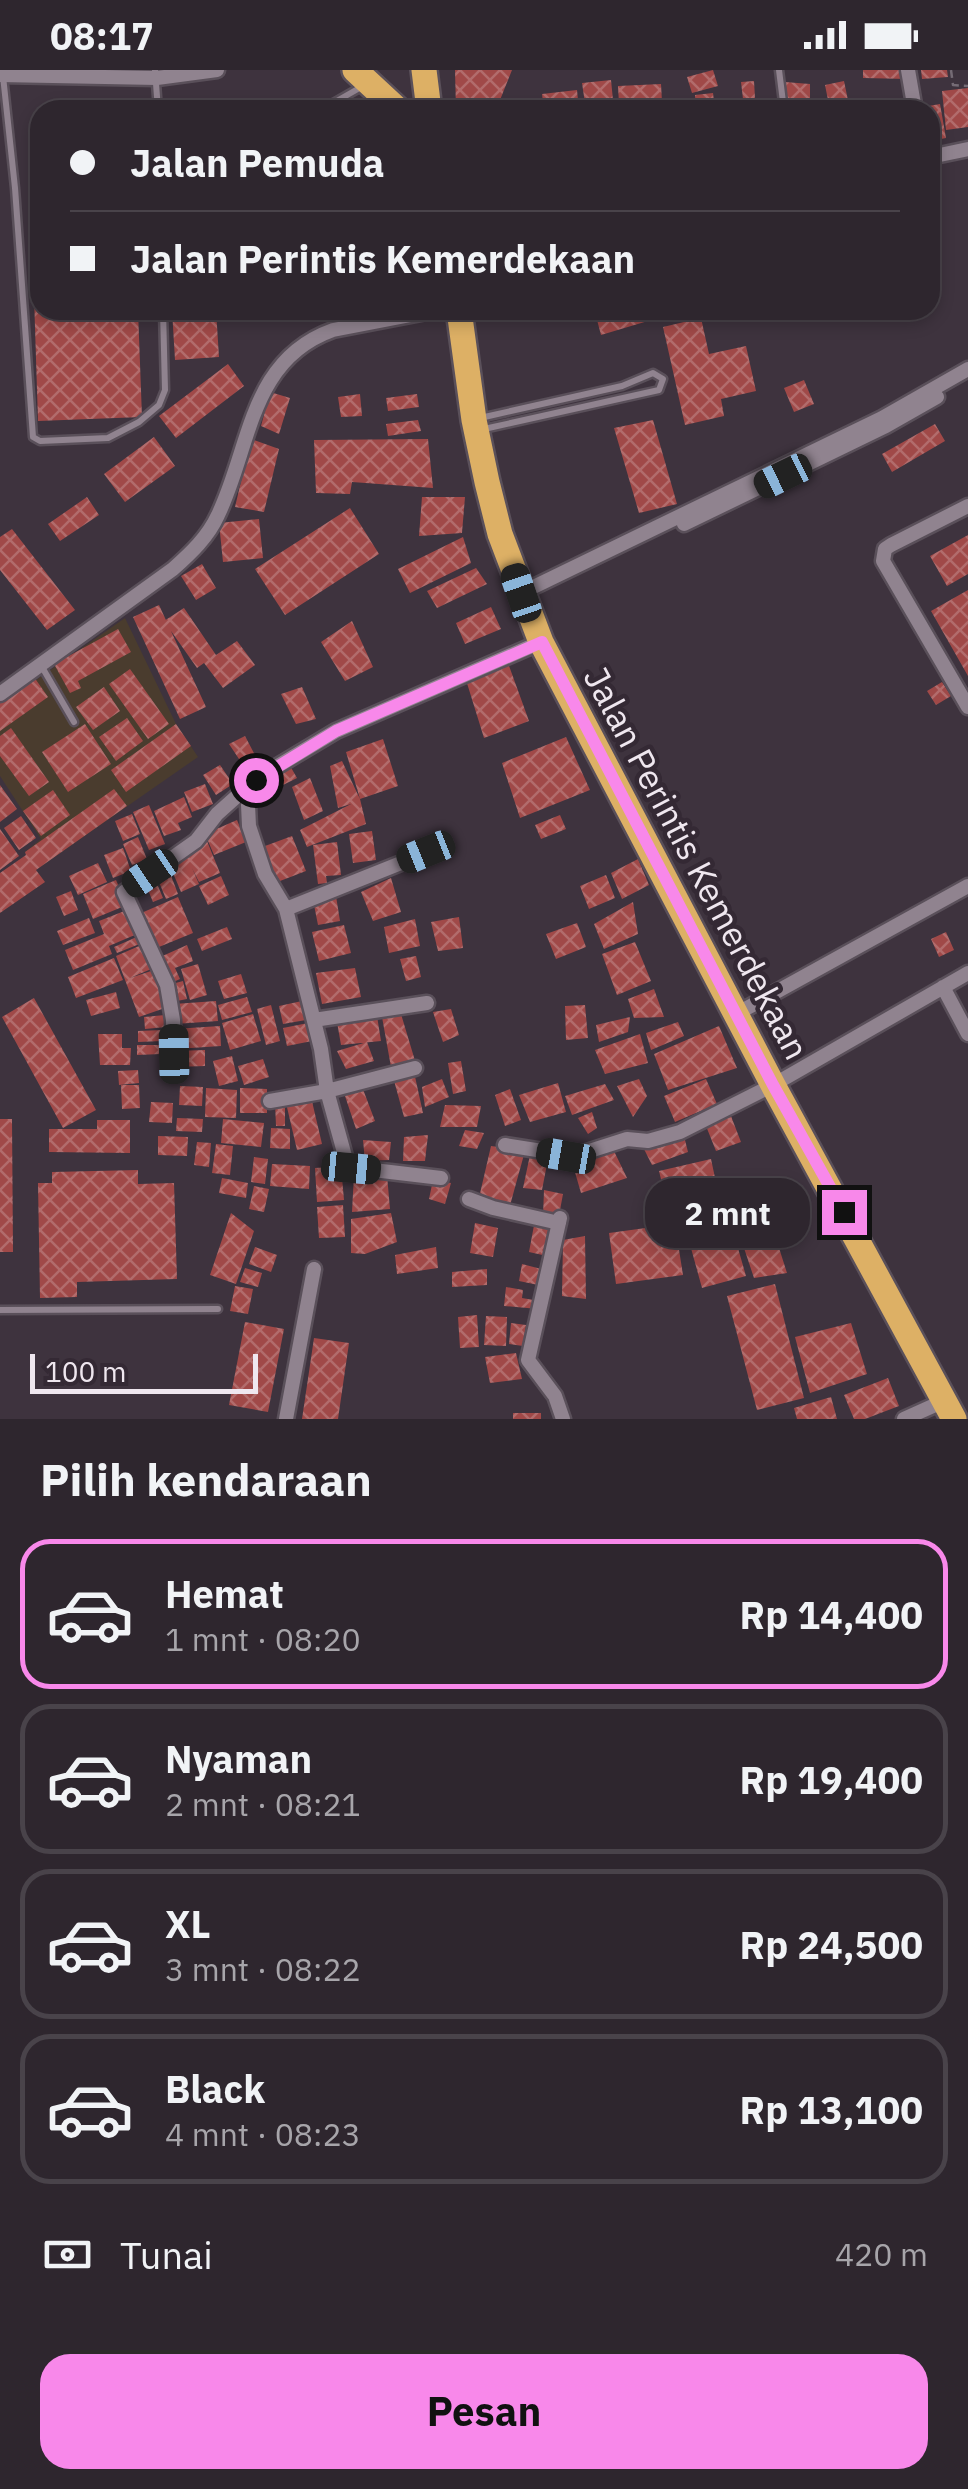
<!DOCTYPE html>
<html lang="id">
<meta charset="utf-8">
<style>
:root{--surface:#2e262e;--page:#3a323a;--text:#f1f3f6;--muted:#a7a5aa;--line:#49434a;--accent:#f888ea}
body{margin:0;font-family:"IBM Plex Sans",sans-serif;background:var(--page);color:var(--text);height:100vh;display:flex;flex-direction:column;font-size:38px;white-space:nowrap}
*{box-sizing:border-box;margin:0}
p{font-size:32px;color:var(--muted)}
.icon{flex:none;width:55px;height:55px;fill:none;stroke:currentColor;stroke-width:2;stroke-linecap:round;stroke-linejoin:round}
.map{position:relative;height:1349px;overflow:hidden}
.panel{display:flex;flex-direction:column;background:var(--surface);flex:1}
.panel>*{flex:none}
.banner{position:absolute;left:30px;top:30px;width:910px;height:220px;border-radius:30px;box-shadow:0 5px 15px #0003,0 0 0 2px var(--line);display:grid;align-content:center;height:220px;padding:0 40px;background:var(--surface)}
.scale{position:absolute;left:30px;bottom:25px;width:228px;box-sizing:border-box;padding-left:10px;border:5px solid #efe7ef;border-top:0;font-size:28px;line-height:35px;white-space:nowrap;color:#efe7ef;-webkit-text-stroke:8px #342934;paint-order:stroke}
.end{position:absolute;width:45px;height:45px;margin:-22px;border:12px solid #f888ea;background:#111;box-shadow:0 0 0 5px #111}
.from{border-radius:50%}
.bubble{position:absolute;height:70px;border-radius:30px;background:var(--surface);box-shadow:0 5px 15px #0003,0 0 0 2px var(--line);font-size:32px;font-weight:800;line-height:70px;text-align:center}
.car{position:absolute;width:30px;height:60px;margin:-30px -15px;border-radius:12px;box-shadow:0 0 8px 2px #0007;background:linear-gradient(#222 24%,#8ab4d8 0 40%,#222 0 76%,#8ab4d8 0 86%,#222 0)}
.banner b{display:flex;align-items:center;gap:35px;height:95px;font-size:38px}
.banner b+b{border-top:2px solid var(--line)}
.banner i{width:25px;height:25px;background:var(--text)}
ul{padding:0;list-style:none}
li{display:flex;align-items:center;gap:30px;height:150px;margin:0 20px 15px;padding:0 20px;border:5px solid var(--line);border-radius:30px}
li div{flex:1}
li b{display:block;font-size:38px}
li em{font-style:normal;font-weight:800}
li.on{border-color:var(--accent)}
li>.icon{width:90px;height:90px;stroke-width:1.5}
h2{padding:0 40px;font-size:45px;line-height:120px}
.pay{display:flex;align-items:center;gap:25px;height:110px;padding:0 40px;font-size:38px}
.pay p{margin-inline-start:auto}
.cta{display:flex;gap:20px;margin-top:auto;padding:20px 40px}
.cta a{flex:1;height:115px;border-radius:30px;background:var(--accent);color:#111;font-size:40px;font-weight:800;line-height:115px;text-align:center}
.status{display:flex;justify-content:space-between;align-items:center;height:70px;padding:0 50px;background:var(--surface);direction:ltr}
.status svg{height:28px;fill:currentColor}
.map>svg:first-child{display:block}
</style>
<div class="status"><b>08:17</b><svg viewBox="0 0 49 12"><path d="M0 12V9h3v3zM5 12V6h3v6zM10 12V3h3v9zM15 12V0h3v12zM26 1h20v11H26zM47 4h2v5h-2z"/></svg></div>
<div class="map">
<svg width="968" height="1349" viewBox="0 0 968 1349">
<defs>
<pattern id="building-cross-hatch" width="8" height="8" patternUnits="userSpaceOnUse" patternTransform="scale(2.5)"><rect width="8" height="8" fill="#a04948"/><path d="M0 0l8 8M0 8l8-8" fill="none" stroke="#b26c6c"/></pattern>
</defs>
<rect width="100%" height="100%" fill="#3e333e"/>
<path fill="#4a3c2e" d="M125,548L176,654L198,687L37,799L25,782L41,769L0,706V635Z"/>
<path fill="url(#building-cross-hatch)" d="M455,0H512L496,40H456Z
M713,0L718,16L692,23L687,7Z
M863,0H908V9L863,8Z
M921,0H947L948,7L922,9Z
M611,10L614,40H586L582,13Z
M754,11L755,28L743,29L741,12Z
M844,11L850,40H830L825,15Z
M785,12L810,14V28H786Z
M661,14L662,32L619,34L618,16Z
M968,18V57L946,60L942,21Z
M577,20L579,40H544L542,24Z
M713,23L715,40H696L695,25Z
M940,34L946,68L930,71V40L917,38Z
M30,101H40V240H138L142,347L38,351Z
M172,240H216L219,287L175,290Z
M617,240H655L658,248L601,265L596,246Z
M701,248L709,284L746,276L756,321L721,329L724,346L685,355L663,257Z
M228,294L244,316L176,368L159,346Z
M804,310L814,334L794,342L784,318Z
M270,322L290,328L279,364L261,356Z
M360,324L362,346L341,347L338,327Z
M417,324L419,337L388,341L386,328Z
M418,350L421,361L388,366L386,354Z
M653,350L677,434L639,443L614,358Z
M935,354L945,371L892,402L882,384Z
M154,367L175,396L125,432L104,404Z
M251,369L279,379L264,442L235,437Z
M428,369L433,418L352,412L350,424L316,423L314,370Z
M87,427L99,445L60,471L48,454Z
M422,427H465L462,463L419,466Z
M350,438L379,484L285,545L255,499Z
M259,449L263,488L223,492L219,453Z
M12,459L75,540L47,560L0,500V467Z
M968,465V504L947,516L930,486Z
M463,467L471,493L410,523L398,499Z
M202,494L216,518L196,530L181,506Z
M476,498L487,514L437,538L427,521Z
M968,520V606L931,541Z
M159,535L206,637L180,649L133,547Z
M491,537L501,559L465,574L456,553Z
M184,538L216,585L237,571L255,595L223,618L204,593L197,598L164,551Z
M352,551L373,597L345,611L321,572Z
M118,559L131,582L78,611L81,618L70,623L54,594Z
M508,593L529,651L484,668L466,610Z
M130,599L169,654L148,669L109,614Z
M34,607L48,627L0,661V631Z
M942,612L951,626L936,635L927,621Z
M104,617L120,641L93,660L76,637Z
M302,617L316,649L296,654L281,624Z
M127,648L143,671L116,691L99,667Z
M85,654L111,694L68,722L42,682Z
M176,654L191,676L126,722L111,700Z
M11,658L49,712L29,726L0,686V666Z
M245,666L256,687L243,695L229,674Z
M566,667L590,720L520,748L502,693Z
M383,669L398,716L360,729L346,682Z
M342,691L360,729L366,754L307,777L300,760L351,734L338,738L330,696Z
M289,694L297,708L277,718L269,704Z
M220,695L233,714L216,725L203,705Z
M310,708L323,741L304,750L292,717Z
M205,714L213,734L192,742L184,722Z
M0,715L17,739L0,752Z
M114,719L127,736L36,800L45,812L0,843V803L26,785L25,782Z
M53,720L70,745L41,766L23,741Z
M184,727L192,747L178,753L181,760L164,766L154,741Z
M149,735L165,774L149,780L133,742Z
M132,744L140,764L123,771L115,751Z
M560,745L566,759L541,769L535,755Z
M21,746L36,768L19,780L4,758Z
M237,750L246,772L214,785L205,764Z
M0,759L19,786L0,800Z
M372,761L376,790L353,793L349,764Z
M292,766L306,801L280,811L257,779Z
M138,767L147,789L132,795L123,774Z
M207,771L220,803L199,812L192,798L199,814L181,822L168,791Z
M337,772L341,805L326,806L327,813L318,814L313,775Z
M123,778L131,801L113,808L104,785Z
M638,789L649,815L622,829L611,803Z
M98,793L107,812L78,825L69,806Z
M167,795L178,824L166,829L154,800Z
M153,804L163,828L153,832L143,808Z
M606,805L615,828L589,839L580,816Z
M221,806L229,825L208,835L199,816Z
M391,808L401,842L373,851L361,822Z
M116,810L127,835L93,849L83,824Z
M71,821L78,840L64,846L56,827Z
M336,826L340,851L318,855L313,830Z
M178,827L193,863L154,879L139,844Z
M633,832L638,864L604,879L594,854Z
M127,840L137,864L109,876L112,884L73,900L65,880L104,864L99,851Z
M459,847L463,878L438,881L431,852Z
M89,848L95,863L63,875L57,861Z
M415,849L420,876L389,883L384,857Z
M577,853L586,877L556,889L546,864Z
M344,855L351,883L319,891L312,862Z
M227,857L232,869L202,881L197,869Z
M946,862L954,880L939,887L931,869Z
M139,866L142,873L117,883L114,877Z
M635,872L651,911L617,925L602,884Z
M146,873L156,897L130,908L154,900L165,938L139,947L116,886Z
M187,875L193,891L175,898L180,909L169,914L158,888Z
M416,886L421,907L406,911L400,889Z
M114,888L123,910L76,928L68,907Z
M198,894L207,925L190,930L181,899Z
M355,898L361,927L322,934L316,903Z
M241,904L247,923L224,929L218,911Z
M183,911L187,929L177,931L172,914Z
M654,919L664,947L634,948L628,929Z
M116,922L120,938L91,946L86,930Z
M247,927L252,942L222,950L218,935Z
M34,928L96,1040L63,1058L2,947Z
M216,931L218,951L175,954L174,934Z
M302,931L306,950L283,954L279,936Z
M271,935L280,971L266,975L257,939Z
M585,935L588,968L566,970L565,936Z
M451,939L459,965L443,972L433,942Z
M253,944L261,971L230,980L222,953Z
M401,944L416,994L391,997L382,947Z
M165,945L166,957L145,959L144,947Z
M377,946L381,971L341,975L337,952Z
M630,947L628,962L599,972L596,955Z
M678,952L684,966L651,980L646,963Z
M308,953L312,971L287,976L283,958Z
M220,956L221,976L176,979L174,959Z
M719,956L737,998L668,1020L654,984Z
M163,960V971L138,972V961Z
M98,964H122V978H131L130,995H100Z
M640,964L648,993L605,1004L595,980Z
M367,972L374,991L346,999L337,981Z
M137,975H161V984L137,985Z
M205,980V996L176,997L175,981Z
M232,986L238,1011L219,1016L213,991Z
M263,989L269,1007L244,1015L238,996Z
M461,991L466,1021L453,1024L448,993Z
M138,1000L139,1013L119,1015L118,1001Z
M414,1002L423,1043L404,1047L393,1007Z
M442,1009L449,1027L425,1037L422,1017Z
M639,1009L647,1026L633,1047L617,1016Z
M706,1009L717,1034L675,1052L664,1026Z
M558,1013L566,1042L530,1052L519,1025Z
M361,1014L375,1051L356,1059L343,1020Z
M605,1014L614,1030L572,1045L565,1026Z
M121,1015H139L140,1038L122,1039Z
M180,1016L203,1017L202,1036L179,1035Z
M206,1018L237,1020L236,1048L205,1047Z
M240,1018L267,1019V1043H240Z
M510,1019L521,1050L505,1056L495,1025Z
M311,1027L322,1074L297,1080L286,1033Z
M151,1032L173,1033L172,1053L149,1052Z
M275,1033H285V1056H276Z
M445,1035L481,1036L477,1057H440Z
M729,1041L741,1072L716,1081L704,1051Z
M592,1042L597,1058L588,1064L578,1048Z
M177,1048L203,1049L202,1062L176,1061Z
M0,1049H12L13,1182H0Z
M223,1049L264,1053L261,1077L221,1073Z
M97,1050H130V1083L49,1082V1059H97Z
M271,1058L290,1059V1079L270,1078Z
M465,1060L484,1063L477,1079L459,1076Z
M683,1062L688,1082L652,1095L643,1077Z
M428,1065L425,1091H403L404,1067Z
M158,1066L188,1067L187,1086L158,1085Z
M363,1070L391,1072L389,1090L365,1091Z
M197,1072L211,1073L209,1097L194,1095Z
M216,1074L233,1076L230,1105L212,1103Z
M491,1076L525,1081L509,1139L478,1132Z
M613,1079L627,1108L581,1123L572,1092Z
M530,1085L548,1089L542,1120L523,1118Z
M254,1087L268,1089L265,1114L251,1112Z
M711,1089L717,1117L666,1130L659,1101Z
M272,1094L310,1096L309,1119L270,1116Z
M341,1096L344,1130L317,1132L315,1098Z
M138,1100V1114L174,1113L177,1209L77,1212V1227L40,1228L38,1113H52V1102Z
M354,1104L387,1105L390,1139L352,1142Z
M222,1108L248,1113L246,1128L219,1123Z
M433,1110L451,1113L445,1134L429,1129Z
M254,1116L269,1119L264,1142L249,1139Z
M721,1119L746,1206L702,1218L678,1131Z
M544,1120L563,1124L558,1151L543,1146Z
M343,1135L345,1167L319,1168L317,1137Z
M231,1143L254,1161L236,1214L210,1205Z
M391,1143L397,1172L365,1184L351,1183V1149Z
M535,1150L556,1156L547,1186L529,1182Z
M475,1153L498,1158L493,1187L470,1183Z
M675,1154L683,1205L616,1214L609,1163Z
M773,1159L787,1203L754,1208L740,1166Z
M585,1166L586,1229L562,1226L563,1170Z
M255,1177L277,1185L271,1202L249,1194Z
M436,1177L438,1198L397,1204L395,1185Z
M522,1194L545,1200L543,1216L519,1211Z
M245,1198L262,1203L258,1217L240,1212Z
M487,1199V1215L452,1217V1202Z
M775,1214L804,1328L757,1340L727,1226Z
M235,1216L253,1219L248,1244L230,1241Z
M506,1217L523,1220L522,1228L539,1231L538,1239L504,1236Z
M477,1245L479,1277L460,1278L458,1247Z
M486,1246L507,1247L506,1276L484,1275Z
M245,1252L284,1259L268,1342L229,1335Z
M511,1253L526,1255L523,1276L509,1274Z
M851,1253L867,1304L810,1323L795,1267Z
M314,1268L349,1273L338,1349H302Z
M516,1283L522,1309L490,1313L485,1287Z
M888,1308L899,1336L865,1349H854L844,1325Z
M831,1327L837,1349H797L794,1338Z
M513,1343H541V1349H513Z"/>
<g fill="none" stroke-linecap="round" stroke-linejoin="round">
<defs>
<path id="lane" d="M155,0L158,40
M779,0L784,40
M3,6L15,118L33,367L40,371L108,368L139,352L159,335L165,320L163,240
M310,40L328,36L363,16
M480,348L622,316L653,303L663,309L659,320L484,359
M42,597L74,652
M0,1240L218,1239"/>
<path id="street" d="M908,0L915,40
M0,5L157,8L217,0
M930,87L968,79
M968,436L891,475L885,479L883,491L968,637
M684,454L886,356L937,327
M521,523L882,348L968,299
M0,624L173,499C191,483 208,467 218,445C251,377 249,290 333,260L437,240
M286,839L426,783
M943,917L968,964
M738,943L968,816
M314,950L427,933
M174,984L173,950L167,915L124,822L196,771L217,744L255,710
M270,1031L327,1021L415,998
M505,1075L574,1086L627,1069L648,1071L680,1062L773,1015L968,903
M441,1108L348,1097L327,1021L321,979L286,839L265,804L249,756L248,735L256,709L336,661L541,572
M469,1129L493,1138L559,1153
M560,1148L528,1290L555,1326L563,1349
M286,1349L314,1199
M904,1349L944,1331"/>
<path id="highway" d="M355,0L398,40
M424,0L429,40
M459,240L474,350L487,412L500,464L541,572L773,1015L954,1349"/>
</defs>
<use href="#lane" stroke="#5a505a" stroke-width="11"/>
<use href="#street" stroke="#5a505a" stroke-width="19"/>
<use href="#highway" stroke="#5a505a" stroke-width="30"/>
<path stroke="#756b75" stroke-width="2.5" stroke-dasharray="8 5" stroke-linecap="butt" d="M951,0L953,15L968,16"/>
<use href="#lane" stroke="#90838f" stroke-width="6"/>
<use href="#street" stroke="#90838f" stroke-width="14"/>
<use href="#highway" stroke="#ddb065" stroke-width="25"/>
</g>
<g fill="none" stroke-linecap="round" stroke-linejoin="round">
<path stroke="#f888ea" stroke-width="12" d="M256,710L336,661L542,572L773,1015L844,1142"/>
</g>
<g text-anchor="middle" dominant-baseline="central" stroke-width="9" stroke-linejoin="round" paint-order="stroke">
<g font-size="35" fill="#efe7ef" stroke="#342934">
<text transform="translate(697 793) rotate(62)">Jalan Perintis Kemerdekaan</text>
</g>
</g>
</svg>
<div class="scale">100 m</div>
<i class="end from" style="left:256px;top:710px"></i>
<i class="end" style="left:844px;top:1142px"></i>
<div class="bubble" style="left:645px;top:1108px;width:165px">2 mnt</div>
<i class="car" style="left:783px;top:406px;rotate:244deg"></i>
<i class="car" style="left:521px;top:523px;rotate:341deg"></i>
<i class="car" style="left:426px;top:782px;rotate:248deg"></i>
<i class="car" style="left:150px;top:803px;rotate:236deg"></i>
<i class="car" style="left:174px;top:984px;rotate:359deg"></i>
<i class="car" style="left:566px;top:1086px;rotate:280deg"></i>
<i class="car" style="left:351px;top:1098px;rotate:95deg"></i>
<div class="banner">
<b><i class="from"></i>Jalan Pemuda</b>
<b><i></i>Jalan Perintis Kemerdekaan</b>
</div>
</div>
<section class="panel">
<h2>Pilih kendaraan</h2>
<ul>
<li class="on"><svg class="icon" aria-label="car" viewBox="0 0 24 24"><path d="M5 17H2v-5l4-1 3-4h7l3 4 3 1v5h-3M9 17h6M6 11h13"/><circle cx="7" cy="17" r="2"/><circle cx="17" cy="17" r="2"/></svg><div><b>Hemat</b><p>1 mnt · 08:20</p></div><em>Rp 14,400</em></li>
<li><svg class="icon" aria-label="car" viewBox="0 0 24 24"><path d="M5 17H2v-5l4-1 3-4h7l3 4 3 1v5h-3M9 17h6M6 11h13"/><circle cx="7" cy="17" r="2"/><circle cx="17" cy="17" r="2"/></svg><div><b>Nyaman</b><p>2 mnt · 08:21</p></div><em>Rp 19,400</em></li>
<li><svg class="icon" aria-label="car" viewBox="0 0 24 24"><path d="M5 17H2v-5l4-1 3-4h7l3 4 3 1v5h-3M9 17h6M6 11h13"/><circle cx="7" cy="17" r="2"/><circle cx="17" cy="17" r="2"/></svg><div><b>XL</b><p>3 mnt · 08:22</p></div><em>Rp 24,500</em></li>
<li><svg class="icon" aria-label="car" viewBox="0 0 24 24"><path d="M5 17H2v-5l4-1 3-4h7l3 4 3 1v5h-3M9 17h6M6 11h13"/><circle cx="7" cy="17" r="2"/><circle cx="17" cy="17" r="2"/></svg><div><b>Black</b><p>4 mnt · 08:23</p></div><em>Rp 13,100</em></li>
</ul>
<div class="pay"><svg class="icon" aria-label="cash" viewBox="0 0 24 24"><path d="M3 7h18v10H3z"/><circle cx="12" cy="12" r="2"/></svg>Tunai<p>420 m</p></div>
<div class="cta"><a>Pesan</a></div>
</section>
